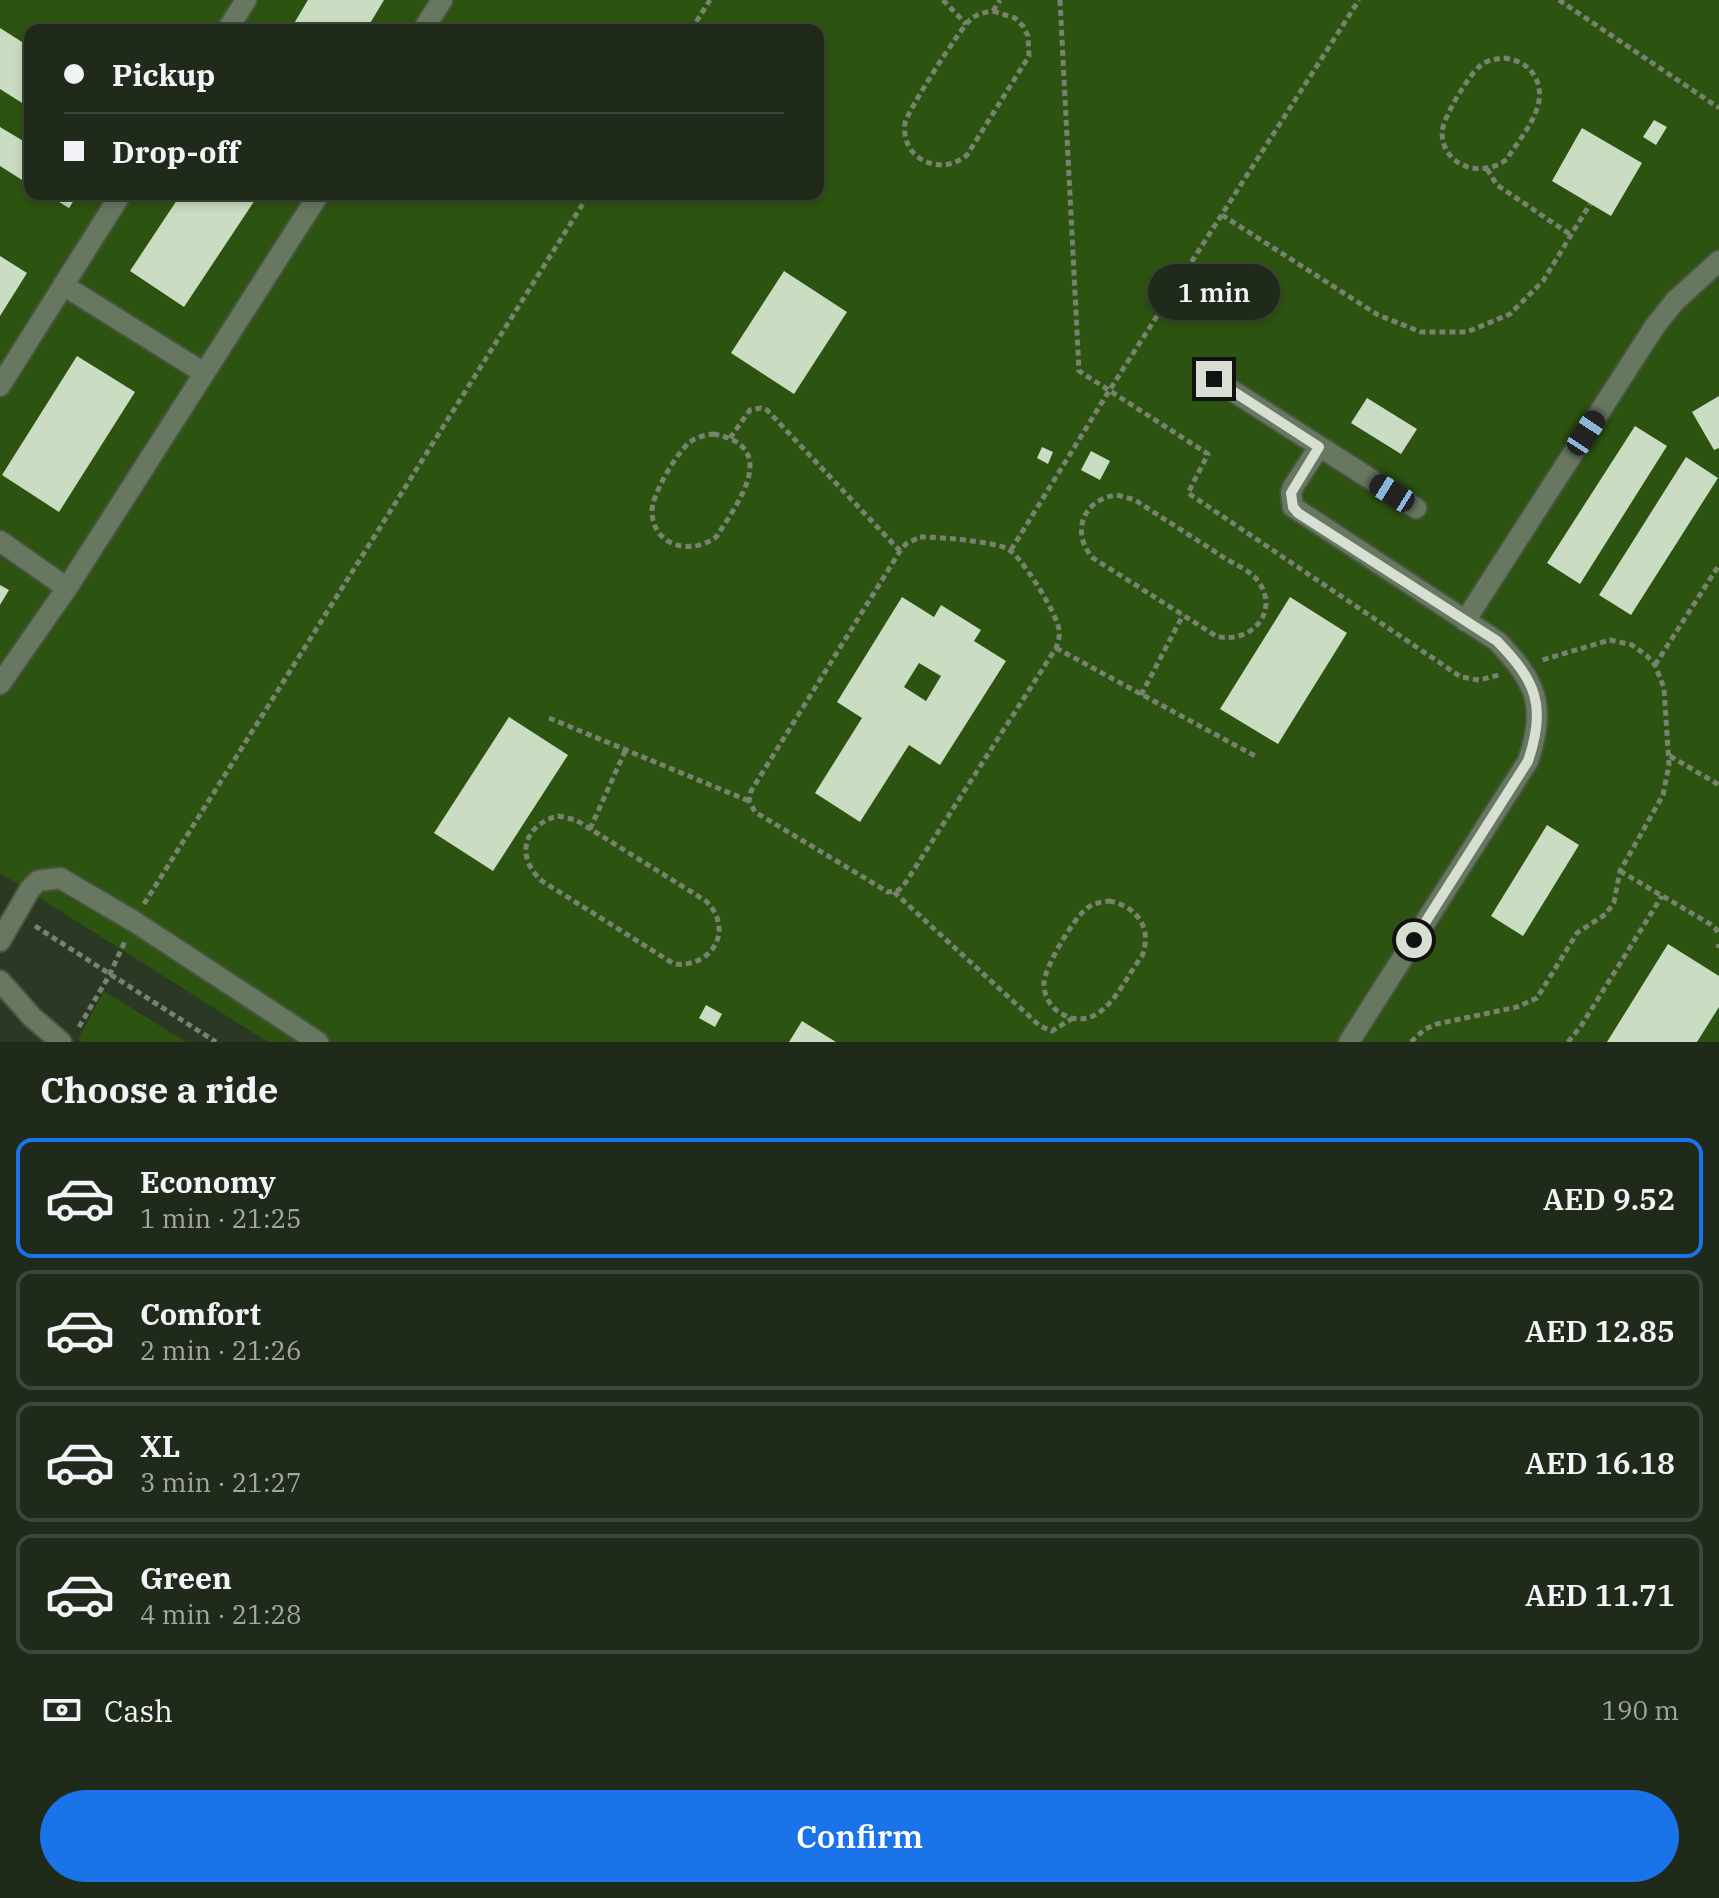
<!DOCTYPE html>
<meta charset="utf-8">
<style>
:root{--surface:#202a1a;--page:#2d3627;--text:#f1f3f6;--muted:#a2a7a2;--line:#3d4639;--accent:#1a73e8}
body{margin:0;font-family:"IBM Plex Serif",serif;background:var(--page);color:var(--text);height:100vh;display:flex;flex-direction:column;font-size:30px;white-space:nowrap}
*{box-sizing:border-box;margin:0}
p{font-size:26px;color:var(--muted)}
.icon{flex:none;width:44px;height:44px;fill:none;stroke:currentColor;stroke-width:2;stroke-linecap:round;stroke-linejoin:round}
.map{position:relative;height:1042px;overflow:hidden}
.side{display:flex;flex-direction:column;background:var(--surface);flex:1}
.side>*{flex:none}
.guide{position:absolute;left:24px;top:24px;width:800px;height:176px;border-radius:16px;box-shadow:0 4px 12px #0003,0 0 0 2px var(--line);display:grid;align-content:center;height:176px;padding:0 40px;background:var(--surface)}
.end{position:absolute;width:36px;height:36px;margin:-18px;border:10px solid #d6dfd1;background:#111;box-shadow:0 0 0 4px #111}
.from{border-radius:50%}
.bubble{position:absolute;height:56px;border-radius:28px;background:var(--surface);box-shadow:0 4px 12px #0003,0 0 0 2px var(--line);font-size:26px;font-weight:600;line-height:56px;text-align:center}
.car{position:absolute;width:24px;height:48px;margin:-24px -12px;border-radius:10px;box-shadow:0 0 6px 2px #0007;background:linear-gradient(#222 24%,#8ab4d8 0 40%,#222 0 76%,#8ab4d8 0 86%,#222 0)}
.guide b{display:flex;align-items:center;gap:28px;height:76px;font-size:30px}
.guide b+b{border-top:2px solid var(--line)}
.guide i{width:20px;height:20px;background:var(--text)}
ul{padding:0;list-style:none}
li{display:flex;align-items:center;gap:24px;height:120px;margin:0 16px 12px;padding:0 24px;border:4px solid var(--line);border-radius:16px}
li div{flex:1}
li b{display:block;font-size:30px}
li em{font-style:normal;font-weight:600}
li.current{border-color:var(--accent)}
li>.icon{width:72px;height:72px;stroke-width:1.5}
h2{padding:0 40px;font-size:36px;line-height:96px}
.pay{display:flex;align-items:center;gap:20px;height:88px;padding:0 40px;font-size:30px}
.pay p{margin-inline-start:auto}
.primary-button{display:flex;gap:16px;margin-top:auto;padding:16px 40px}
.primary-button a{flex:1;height:92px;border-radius:48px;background:var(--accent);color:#fff;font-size:32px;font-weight:600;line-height:92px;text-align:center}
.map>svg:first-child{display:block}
</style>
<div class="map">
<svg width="1719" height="1042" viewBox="0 0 1719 1042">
<rect width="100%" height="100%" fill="#2b3823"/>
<path fill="#2d5310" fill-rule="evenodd" d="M0,0H1719V1042H268L0,873ZM30,30H818V194H30Z
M104,991L186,1042H82L78,1039Z"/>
<path fill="#cadcc1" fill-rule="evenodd" d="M308,0H384L366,30H290Z
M0,28L30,47V108L0,89Z
M1654,120L1667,127L1656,145L1643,137Z
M0,127L30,145V185L0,166Z
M1582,128L1642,163L1611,216L1552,181Z
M46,194H78L69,208Z
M181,194H259L184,307L130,271Z
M0,256L27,273L0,316Z
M784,271L847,312L794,394L731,353Z
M77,356L135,392L59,512L2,475Z
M1719,396V448L1714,450L1692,412Z
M1367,398L1417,429L1401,454L1351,423Z
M1635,426L1667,446L1580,584L1547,563Z
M1042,447L1053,452L1048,464L1037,458Z
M1091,451L1110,461L1100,480L1081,470Z
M1686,457L1718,478L1631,615L1599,595Z
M0,585L9,590L0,605Z
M902,597L934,617L941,605L981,630L974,641L1006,661L940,765L909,745L860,822L815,793L862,718L837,702ZM919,663L941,676L926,701L904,687Z
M1290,597L1347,633L1278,744L1220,709Z
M509,717L568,755L493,871L434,833Z
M1547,825L1579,845L1523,936L1491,916Z
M1668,944L1719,976V1007L1697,1042H1607Z
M706,1005L722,1014L715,1027L699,1018Z
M802,1021L836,1042H789Z"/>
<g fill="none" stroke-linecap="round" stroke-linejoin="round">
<defs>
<path id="minor" d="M227,30L246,0
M423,30L442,0
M63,285L204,373
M1214,379L1416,508
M0,386L121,194
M1319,447L1293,487L1291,493L1293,507L1497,641C1536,681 1547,706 1528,761L1349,1042
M0,541L67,588
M1465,621L1655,326L1675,301L1719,261
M0,684L67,588L319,194
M0,941L30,889L38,881L60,878L135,922L318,1042
M0,981L32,1017L61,1042"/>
</defs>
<use href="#minor" stroke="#4a5542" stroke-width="24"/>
<path stroke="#778270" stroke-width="5" stroke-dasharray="6 4" stroke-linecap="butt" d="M943,0L966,24
M1060,0L1079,371L1208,454L1188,493L1461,677L1479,680L1499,675
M1559,0L1719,108
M993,11L1015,18L1023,26L1028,36L1029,56L967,155C942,177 900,160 905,123C907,112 960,28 971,19C977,14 985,12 993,11Z
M993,11L1000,0
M691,30L710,0
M1504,58C1517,60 1528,64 1535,77C1551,105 1521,136 1507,159C1483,179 1442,167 1442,132C1443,117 1469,75 1480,66C1487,60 1495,59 1504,58Z
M1487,169L1497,185L1571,235
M1222,215L1378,315L1421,332H1467L1510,314L1543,281L1590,204
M713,434C782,446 737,504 717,536C693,556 653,547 652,512C651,496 677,452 690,442C697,437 705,435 713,434Z
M730,438L750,410L761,408L767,410L900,551
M1117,495L1135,500C1164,519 1194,538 1223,557C1234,564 1251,571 1258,581C1281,612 1250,645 1216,636L1093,558C1070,533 1083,499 1117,495Z
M920,537C939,537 988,541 1006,548C1020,553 1058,615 1059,630C1060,637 1058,642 1056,648L906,882L899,890L888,892L755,812L749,801L751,791L900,551L906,544Z
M1011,550L1109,391L1359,0
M1056,648L1257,757
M1655,665L1719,565
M1141,695L1183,615
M549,718L749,801
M1670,756L1719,785
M558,816L576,820L706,901C735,930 712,968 674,964L542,881C515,857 523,825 558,816Z
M590,829L626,749
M1620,871L1710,924L1716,929L1719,936
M894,892L1040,1026L1052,1031L1073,1018
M1109,901C1137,906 1153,929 1142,956C1129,973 1118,998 1101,1011C1079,1030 1043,1012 1044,983C1044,968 1074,918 1086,909C1093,903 1101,902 1109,901Z
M144,904L589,194
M35,926L216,1042
M1718,948L1719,944
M79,1027L110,974L125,941
M1411,1042L1425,1029L1437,1024L1517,1007L1537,998L1577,933L1606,914L1614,902L1620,871L1663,795L1669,765L1664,688L1655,665L1647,656L1632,645L1610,640L1542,660
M1568,1042L1581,1026L1662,896"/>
<use href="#minor" stroke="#687860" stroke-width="20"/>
</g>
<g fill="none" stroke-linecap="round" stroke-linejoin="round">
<path stroke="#d6dfd1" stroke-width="10" d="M1214,379L1319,447L1291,493L1293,507L1298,513L1497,641C1536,681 1547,706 1528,761L1414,940"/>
</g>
</svg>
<i class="end from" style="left:1414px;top:940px"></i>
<i class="end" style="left:1214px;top:379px"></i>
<div class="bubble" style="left:1148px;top:264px;width:132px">1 min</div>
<i class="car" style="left:1586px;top:433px;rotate:33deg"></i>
<i class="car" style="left:1392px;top:493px;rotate:302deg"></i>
<div class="guide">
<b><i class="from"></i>Pickup</b>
<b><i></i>Drop-off</b>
</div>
</div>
<section class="side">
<h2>Choose a ride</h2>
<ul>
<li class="current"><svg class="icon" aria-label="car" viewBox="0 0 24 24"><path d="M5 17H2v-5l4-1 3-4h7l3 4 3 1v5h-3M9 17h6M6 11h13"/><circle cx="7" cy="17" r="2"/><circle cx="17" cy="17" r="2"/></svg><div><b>Economy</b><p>1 min · 21:25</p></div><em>AED 9.52</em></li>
<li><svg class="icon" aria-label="car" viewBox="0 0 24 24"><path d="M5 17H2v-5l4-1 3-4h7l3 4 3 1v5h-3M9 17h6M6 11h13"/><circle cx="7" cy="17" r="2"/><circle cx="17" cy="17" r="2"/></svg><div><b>Comfort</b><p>2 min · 21:26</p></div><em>AED 12.85</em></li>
<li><svg class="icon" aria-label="car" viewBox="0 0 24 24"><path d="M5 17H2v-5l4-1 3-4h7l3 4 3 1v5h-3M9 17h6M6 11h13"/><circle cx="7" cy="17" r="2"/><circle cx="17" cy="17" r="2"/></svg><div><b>XL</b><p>3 min · 21:27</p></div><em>AED 16.18</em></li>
<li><svg class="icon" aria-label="car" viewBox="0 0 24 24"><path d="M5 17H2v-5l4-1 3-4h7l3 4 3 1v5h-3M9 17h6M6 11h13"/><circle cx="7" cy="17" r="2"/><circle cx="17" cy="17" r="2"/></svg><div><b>Green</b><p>4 min · 21:28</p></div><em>AED 11.71</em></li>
</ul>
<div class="pay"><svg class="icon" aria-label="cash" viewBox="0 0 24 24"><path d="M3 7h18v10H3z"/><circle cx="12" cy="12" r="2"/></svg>Cash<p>190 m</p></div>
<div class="primary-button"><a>Confirm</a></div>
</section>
